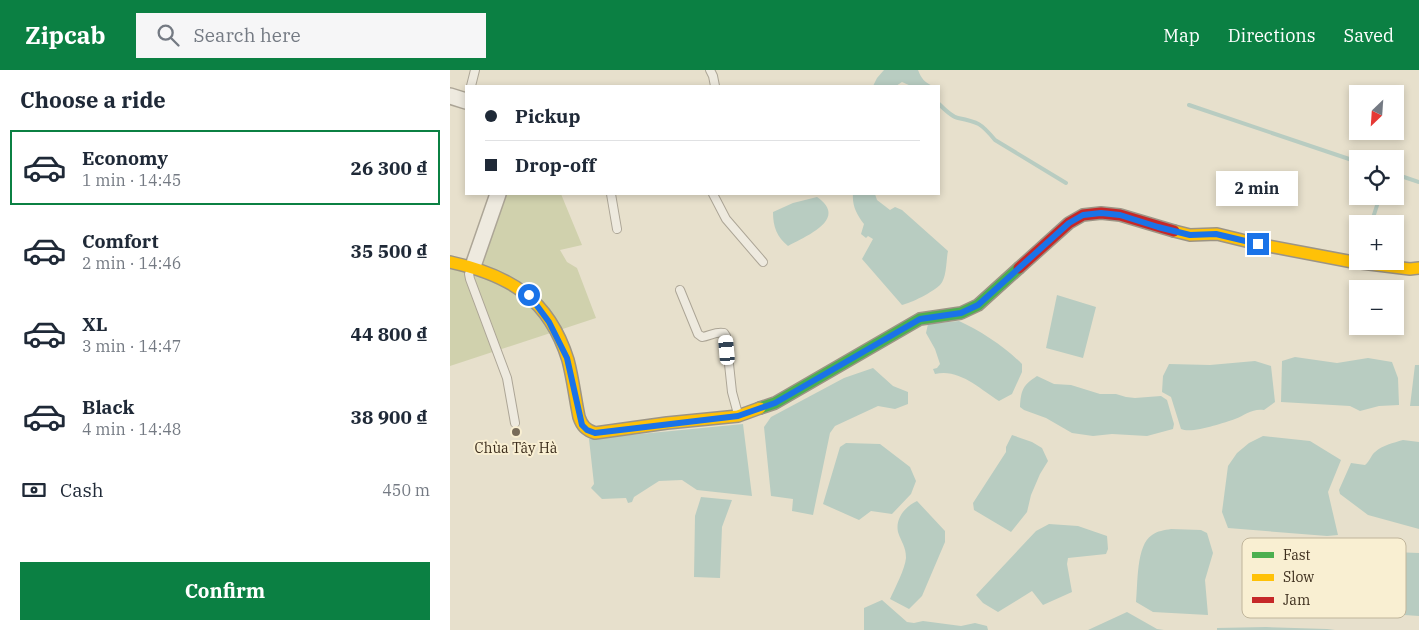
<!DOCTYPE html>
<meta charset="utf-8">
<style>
:root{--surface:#fff;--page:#f6f6f7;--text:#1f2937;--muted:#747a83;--line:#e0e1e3;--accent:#0b8043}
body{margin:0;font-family:"IBM Plex Serif",serif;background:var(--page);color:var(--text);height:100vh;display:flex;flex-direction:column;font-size:19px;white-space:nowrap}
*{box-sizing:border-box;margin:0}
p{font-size:16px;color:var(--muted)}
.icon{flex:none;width:28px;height:28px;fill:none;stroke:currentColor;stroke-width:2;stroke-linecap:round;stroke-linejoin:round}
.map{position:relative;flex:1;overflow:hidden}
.side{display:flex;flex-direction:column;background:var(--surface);width:450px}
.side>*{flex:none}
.top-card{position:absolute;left:15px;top:15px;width:475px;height:110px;border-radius:0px;box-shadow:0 2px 8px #0003;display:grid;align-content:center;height:110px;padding:0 20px;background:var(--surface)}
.needle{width:32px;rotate:205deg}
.fabs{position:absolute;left:899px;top:15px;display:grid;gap:10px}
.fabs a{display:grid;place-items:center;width:55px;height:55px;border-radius:0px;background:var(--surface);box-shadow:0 2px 8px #0003;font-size:25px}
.end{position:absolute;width:22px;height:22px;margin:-11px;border:6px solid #1a73e8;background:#fff;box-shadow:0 0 0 2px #fff}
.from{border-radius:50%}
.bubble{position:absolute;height:35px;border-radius:0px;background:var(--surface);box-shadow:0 2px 8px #0003;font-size:16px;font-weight:800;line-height:35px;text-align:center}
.car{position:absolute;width:15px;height:30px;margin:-15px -8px;border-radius:6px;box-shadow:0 0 4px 1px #0007;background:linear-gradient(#fff 24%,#345 0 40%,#fff 0 76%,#345 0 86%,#fff 0)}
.top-card b{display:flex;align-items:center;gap:18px;height:48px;font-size:19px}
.top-card b+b{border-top:1px solid var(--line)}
.top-card i{width:12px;height:12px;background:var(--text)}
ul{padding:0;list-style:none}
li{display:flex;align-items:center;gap:15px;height:75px;margin:0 10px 8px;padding:0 10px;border:2px solid transparent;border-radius:0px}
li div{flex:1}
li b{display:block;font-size:19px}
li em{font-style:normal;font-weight:800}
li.current{border-color:var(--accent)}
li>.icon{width:45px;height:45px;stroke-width:1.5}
h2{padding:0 20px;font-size:22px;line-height:60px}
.pay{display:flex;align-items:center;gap:12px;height:55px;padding:0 20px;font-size:19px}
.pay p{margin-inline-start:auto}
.button{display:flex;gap:10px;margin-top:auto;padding:10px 20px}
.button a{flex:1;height:58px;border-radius:0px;background:var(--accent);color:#fff;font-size:20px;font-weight:800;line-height:58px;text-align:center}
header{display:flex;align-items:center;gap:30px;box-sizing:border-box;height:70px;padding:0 25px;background:var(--accent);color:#fff}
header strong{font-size:24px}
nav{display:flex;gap:28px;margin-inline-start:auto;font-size:18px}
.search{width:350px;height:45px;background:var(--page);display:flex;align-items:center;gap:12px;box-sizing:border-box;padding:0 18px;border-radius:0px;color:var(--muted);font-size:19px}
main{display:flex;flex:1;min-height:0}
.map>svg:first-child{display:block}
</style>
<header>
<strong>Zipcab</strong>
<div class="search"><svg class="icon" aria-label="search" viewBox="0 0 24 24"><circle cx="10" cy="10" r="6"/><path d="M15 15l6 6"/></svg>Search here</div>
<nav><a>Map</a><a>Directions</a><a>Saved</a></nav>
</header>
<main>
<section class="side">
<h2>Choose a ride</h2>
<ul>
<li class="current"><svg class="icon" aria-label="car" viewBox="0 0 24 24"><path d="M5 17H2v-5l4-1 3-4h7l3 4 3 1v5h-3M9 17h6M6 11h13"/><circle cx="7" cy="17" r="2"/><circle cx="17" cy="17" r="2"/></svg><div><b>Economy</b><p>1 min · 14:45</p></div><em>26 300 ₫</em></li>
<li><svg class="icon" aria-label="car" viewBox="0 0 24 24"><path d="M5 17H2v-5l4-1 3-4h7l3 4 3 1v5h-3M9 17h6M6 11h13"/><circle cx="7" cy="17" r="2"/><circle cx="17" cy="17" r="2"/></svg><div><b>Comfort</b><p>2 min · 14:46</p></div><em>35 500 ₫</em></li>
<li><svg class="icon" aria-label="car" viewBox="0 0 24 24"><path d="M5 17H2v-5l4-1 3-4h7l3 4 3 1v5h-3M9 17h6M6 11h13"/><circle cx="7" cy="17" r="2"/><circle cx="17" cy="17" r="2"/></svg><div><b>XL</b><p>3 min · 14:47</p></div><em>44 800 ₫</em></li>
<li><svg class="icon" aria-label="car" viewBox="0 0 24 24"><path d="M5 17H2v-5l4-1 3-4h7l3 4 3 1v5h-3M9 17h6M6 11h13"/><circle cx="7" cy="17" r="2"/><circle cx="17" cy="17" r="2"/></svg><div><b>Black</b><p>4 min · 14:48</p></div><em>38 900 ₫</em></li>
</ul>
<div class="pay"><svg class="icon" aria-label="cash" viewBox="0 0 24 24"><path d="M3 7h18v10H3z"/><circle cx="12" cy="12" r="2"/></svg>Cash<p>450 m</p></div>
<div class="button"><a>Confirm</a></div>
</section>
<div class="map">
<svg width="969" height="560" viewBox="0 0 969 560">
<rect width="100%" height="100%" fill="#e7e0cc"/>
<path fill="#d0d1ad" d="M51,124H111L132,175L110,180L117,192L127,198L146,248L0,296V195L25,200Z"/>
<path fill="#b8ccc1" d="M434,0H468C471,8 475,13 483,16H461L452,12L446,16H423L427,8Z
M403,124H425L427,130L440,140L445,137L452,140L498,181C496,190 497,208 490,215C483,222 461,233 452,235L412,189L423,169L418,166L416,168L411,164L414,154C407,145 402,136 403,124Z
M367,127C399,149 356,166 338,176C327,167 323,157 323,142L343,133Z
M607,225L646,237L633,288L596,278Z
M509,251C531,261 555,277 572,294V302L562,324L549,331C530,319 509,298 485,304L483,299L487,298L490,294L485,279L476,263L478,254Z
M845,287L887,293L918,288L942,292L948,308L949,335L929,336L910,341L900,336L831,332L832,291Z
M805,291L821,296L825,332L814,340C803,338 795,345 785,349C773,353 742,364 731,359L721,327L712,322L713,306L719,294L760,295Z
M965,295H969V336H960Z
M423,298L443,316L458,322V334L445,339L428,336L385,356L380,363L363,445L342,441L343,429L321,426L314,357L321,347L394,308Z
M587,306L604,314L621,315L650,324H666L676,327L685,328L711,326L717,330L724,354L723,359L697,366L662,364L643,366L622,363L596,348L574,340L570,337C571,320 573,315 587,306Z
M293,354L302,426L247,420L232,410L209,411L184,427L182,432L178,433L176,428L152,429L141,418L144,414L139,369Z
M562,365L582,372L592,378L598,391L590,404L581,425L577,442L561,462L524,440L523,433L556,382V377Z
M813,366L860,371L891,390L878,422L888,465L877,466L778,458L772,442L778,396L787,383L799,373Z
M953,370L969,372V459L918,445L890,424L889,420L901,393L915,395C920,391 921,385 925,382C933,375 943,373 953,370Z
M396,373L430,374L460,397L466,411L461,424L442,444L421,441L409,450L373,434L390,377Z
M251,427L282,430L272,457L270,508L244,507L245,446Z
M467,431L495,461V472L472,526L459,539L440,529C445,518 455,499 456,488C456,476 451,472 448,462C445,448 456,436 467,431Z
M599,454L628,456L657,466L658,479L656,484L618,488L617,494L622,522L593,535L582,521L548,542L533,533L526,525L586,461Z
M721,459L751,460L757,463L763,483L755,510L758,545L703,542L686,532C688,514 686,475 702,465C707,461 715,460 721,459Z
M888,480L969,483V546L881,540Z
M432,530L457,552L464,553L473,551L511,556L525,553L537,556L538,560H414V538Z
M677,542L707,559L714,560H638Z
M816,557L877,559L885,560H767V558Z"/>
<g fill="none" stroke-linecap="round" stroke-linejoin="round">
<path stroke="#b8ccc1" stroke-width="4" d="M489,34C494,39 502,47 508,48C528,52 531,53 545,70L616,113
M739,35L908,92
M945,104L969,112
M921,154L930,126"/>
<defs>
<path id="lane" d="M260,0L263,6L265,16
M21,16L25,0
M161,124L167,159
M263,124L276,149L313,192
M22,198L19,204L20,209L57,308L65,353
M230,220L248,264L252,267C260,266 266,261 274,263L276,266L282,322L288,344"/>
<path id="street" d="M0,26L16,31
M23,196L48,124"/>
<path id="fast" d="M310,338L325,333L470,249L511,243L528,235L569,198"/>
<path id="slow" d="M724,161L740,165L767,164L808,174L903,192L960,199L969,198
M0,192C60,205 99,229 118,290C123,309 125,328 129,347C132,356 136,360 145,363L217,353L288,346L310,338"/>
<path id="jam" d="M569,198L619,153L633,145L651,143L670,145L724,161"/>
</defs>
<use href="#lane" stroke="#aca596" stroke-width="10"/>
<use href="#street" stroke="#aca596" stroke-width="18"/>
<use href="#fast" stroke="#9c9485" stroke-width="14"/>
<use href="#slow" stroke="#9c9485" stroke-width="14"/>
<use href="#jam" stroke="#9c9485" stroke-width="14"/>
<use href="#lane" stroke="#eeeadf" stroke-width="8"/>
<use href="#street" stroke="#eeeadf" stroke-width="15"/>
<use href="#fast" stroke="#4caf50" stroke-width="11"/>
<use href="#slow" stroke="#ffc107" stroke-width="11"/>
<use href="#jam" stroke="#c62828" stroke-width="11"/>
</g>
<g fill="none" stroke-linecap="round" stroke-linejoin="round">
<path stroke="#1a73e8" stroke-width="6" d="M79,225L99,252L117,288L132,355L137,360L145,363L288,346L325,333L470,249L511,243L528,235L619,153L633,145L651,143L670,145L708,157L740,165L766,164L808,174"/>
</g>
<circle fill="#786c5a" stroke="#f9efd2" stroke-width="2" cx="66" cy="362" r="5"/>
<g text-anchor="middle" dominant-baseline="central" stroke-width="4" stroke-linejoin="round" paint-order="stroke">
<g font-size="14" fill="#3c2d1c" stroke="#f9efd2">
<text x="66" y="378">Chùa Tây Hà</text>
</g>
</g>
<rect x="792" y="468" width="164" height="80" rx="8" fill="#f9efd2" stroke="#c0b59b" stroke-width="1"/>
<rect x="802" y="482" width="22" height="6" fill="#4caf50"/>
<rect x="802" y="504" width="22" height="7" fill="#ffc107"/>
<rect x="802" y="527" width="22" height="6" fill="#c62828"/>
<g font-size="14" fill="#3c2d1c">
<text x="833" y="490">Fast</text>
<text x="833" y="512">Slow</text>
<text x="833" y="535">Jam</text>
</g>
</svg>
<div class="fabs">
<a><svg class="needle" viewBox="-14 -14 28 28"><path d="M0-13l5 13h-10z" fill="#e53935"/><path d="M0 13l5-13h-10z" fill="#747a83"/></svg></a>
<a><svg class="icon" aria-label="locate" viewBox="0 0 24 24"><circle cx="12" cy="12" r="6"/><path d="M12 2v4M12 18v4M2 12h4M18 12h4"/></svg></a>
<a>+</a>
<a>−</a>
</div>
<i class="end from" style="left:79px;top:225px"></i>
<i class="end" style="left:808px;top:174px"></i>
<div class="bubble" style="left:766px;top:101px;width:82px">2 min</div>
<i class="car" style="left:277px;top:280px;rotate:355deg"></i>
<div class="top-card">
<b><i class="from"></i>Pickup</b>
<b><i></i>Drop-off</b>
</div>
</div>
</main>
